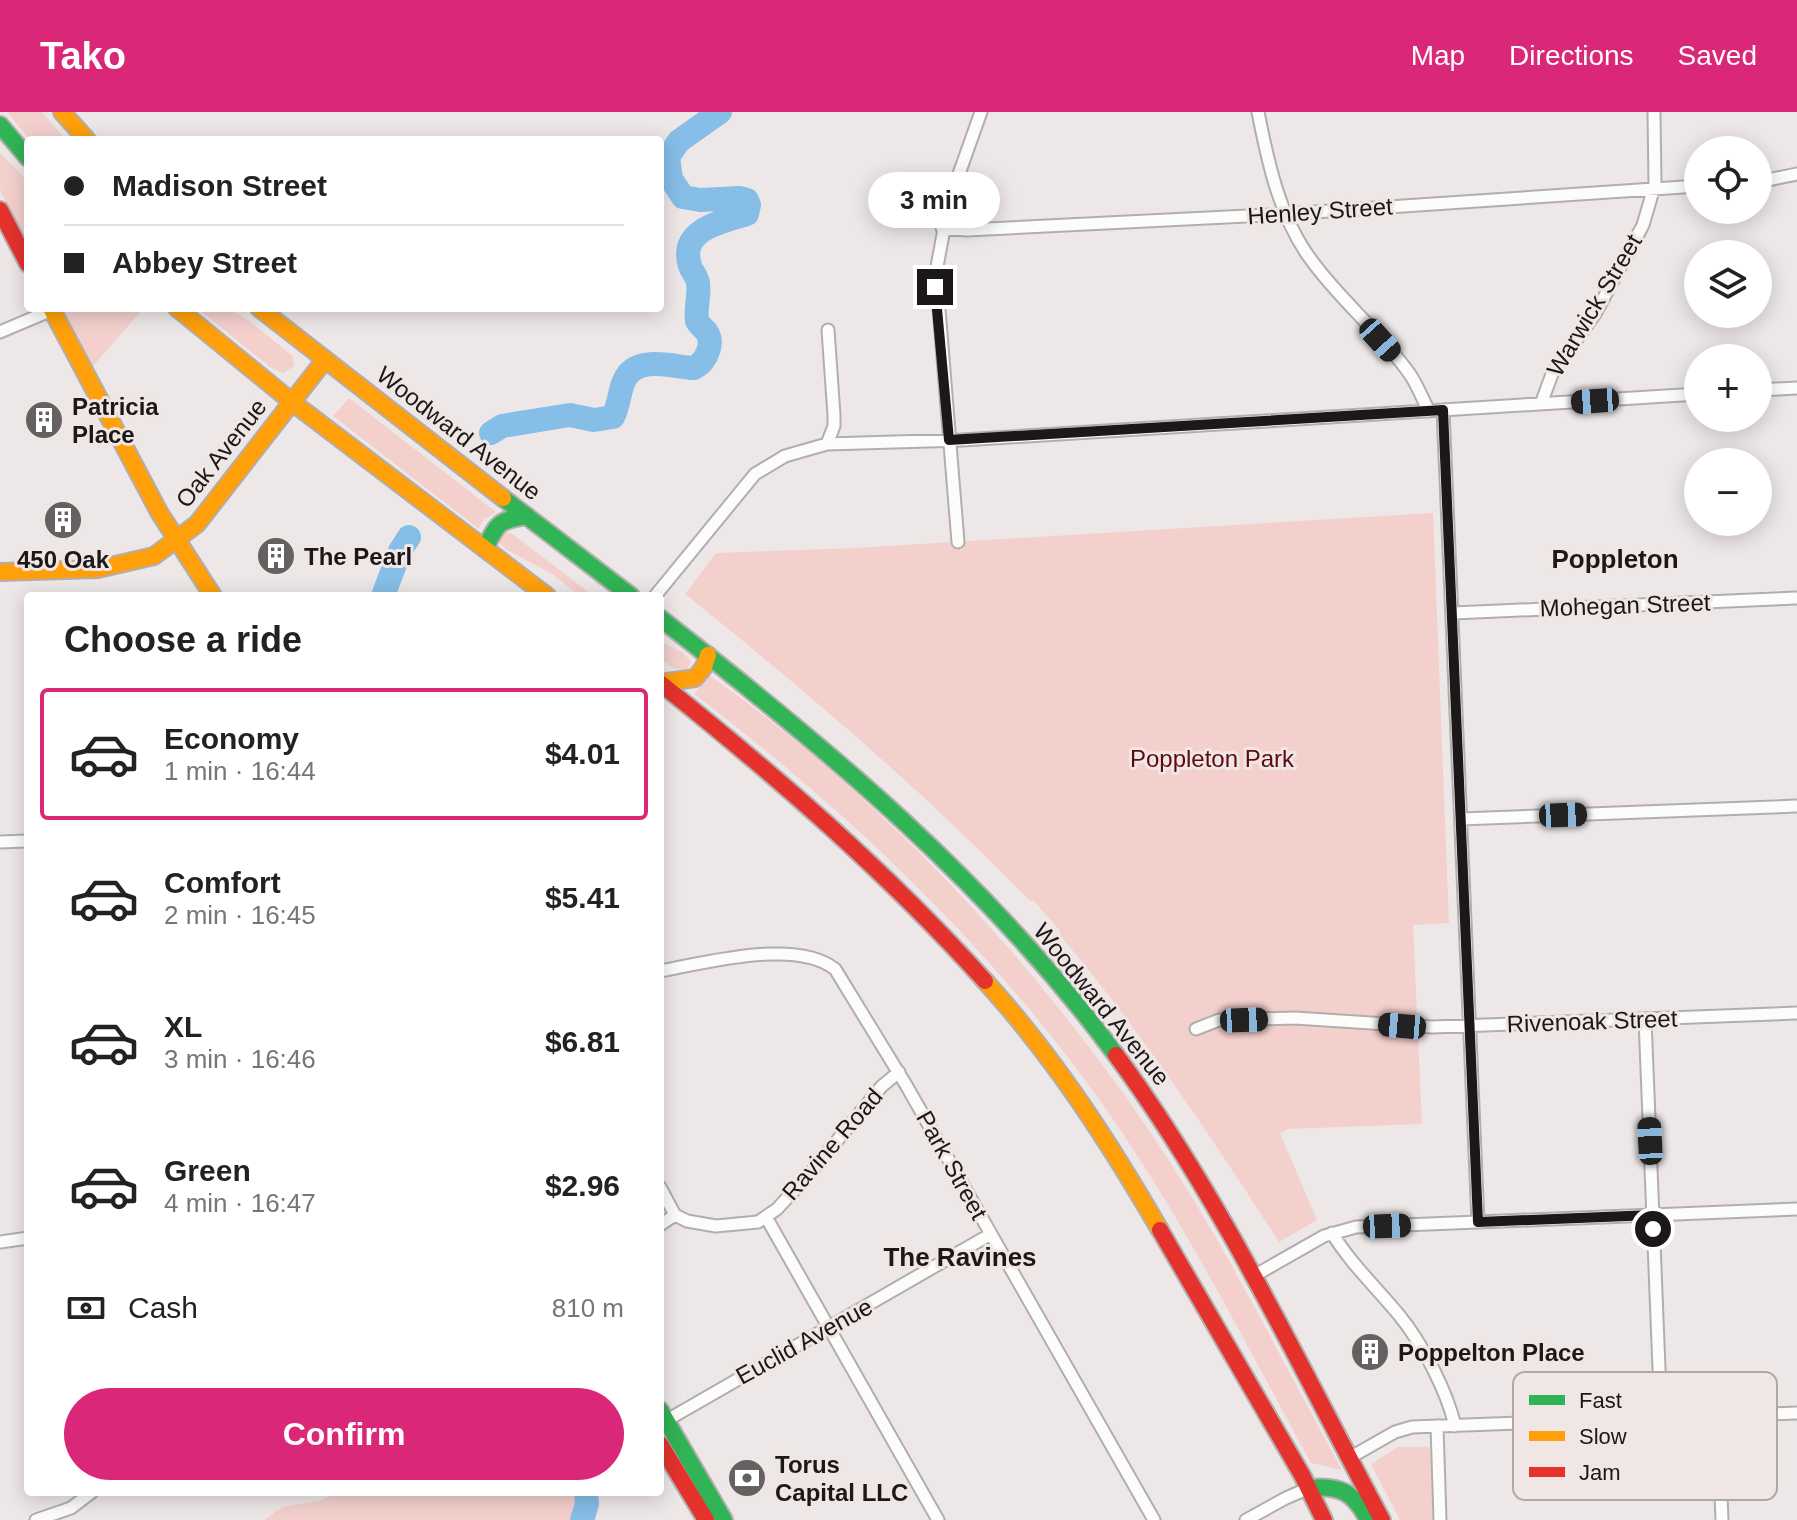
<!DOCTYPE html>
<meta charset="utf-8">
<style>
:root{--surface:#fff;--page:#f2f2f2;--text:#222;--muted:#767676;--line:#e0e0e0;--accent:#db2777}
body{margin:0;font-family:Arial,sans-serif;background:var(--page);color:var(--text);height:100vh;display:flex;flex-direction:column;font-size:30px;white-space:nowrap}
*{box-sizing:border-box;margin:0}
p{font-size:26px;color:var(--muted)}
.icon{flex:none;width:44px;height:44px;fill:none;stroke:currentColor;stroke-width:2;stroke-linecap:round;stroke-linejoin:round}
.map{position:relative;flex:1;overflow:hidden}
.side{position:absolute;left:24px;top:480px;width:640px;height:904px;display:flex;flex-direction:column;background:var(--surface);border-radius:8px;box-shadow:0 4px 20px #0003}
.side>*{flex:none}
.banner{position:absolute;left:24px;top:24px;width:640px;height:176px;border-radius:8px;box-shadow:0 4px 20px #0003;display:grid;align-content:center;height:176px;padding:0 40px;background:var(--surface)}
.tools{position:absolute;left:1684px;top:24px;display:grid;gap:16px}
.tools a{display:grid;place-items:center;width:88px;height:88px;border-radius:50%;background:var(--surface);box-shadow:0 4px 20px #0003;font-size:40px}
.end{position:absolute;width:36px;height:36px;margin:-18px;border:10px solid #1b1817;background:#fff;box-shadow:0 0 0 4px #fff}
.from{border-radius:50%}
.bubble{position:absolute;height:56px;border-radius:28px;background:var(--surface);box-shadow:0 4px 20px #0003;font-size:26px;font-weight:700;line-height:56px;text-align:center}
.car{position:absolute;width:24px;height:48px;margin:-24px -12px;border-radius:10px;box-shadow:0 0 6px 2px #0007;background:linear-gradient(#222 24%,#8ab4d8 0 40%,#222 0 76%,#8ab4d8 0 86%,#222 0)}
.banner b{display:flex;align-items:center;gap:28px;height:76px;font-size:30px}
.banner b+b{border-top:2px solid var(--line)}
.banner i{width:20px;height:20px;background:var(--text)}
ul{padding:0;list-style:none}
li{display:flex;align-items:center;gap:24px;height:132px;margin:0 16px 12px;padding:0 24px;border:4px solid transparent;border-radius:8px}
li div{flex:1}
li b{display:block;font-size:30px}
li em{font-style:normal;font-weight:700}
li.active{border-color:var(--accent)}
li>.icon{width:72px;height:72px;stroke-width:1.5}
h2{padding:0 40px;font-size:36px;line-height:96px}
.pay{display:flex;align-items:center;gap:20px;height:88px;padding:0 40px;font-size:30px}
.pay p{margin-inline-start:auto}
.button{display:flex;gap:16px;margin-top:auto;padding:16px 40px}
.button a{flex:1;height:92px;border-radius:48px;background:var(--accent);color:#fff;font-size:32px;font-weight:700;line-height:92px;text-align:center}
header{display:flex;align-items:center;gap:48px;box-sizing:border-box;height:112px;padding:0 40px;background:var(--accent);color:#fff}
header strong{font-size:38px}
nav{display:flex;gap:44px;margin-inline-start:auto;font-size:28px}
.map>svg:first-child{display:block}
</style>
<header>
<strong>Tako</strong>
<nav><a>Map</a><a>Directions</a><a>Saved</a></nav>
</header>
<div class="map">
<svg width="1797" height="1408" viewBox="0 0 1797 1408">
<rect width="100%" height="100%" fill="#ede8e7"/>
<path fill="#f4d0cd" d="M7,0H42L66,28H30Z
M0,41L28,69V132L0,79Z
M61,196H144L92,255Z
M197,196H227L249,209L293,244L294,254L283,261L270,255Z
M349,286L496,400L483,408L479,417L333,304Z
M1433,401L1449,811L1413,813L1422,1012L1288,1017L1280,1021L1317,1108L1279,1130C1210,1023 1141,919 1059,822L1061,820L1033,788L1030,789C922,678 806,579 685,482L716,441L854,436Z
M501,420L511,421L594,484H580L552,462L507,438L497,428Z
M660,529L684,541L691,550L687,557H674L660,546Z
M709,563C890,691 1047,862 1168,1047C1232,1146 1285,1255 1342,1358L1311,1351C1256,1251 1204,1148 1142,1051C1025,867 866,713 694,582Z
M1398,1335H1428L1430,1338L1433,1408H1400L1371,1352Z
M339,1380H609L593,1386L592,1399L586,1408H264L282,1395L319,1389Z"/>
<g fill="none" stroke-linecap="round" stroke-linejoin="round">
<path stroke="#87bee7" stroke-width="24" d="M491,321L502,314L570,303L594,308L613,305C619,294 619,280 624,269C635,242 673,255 694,256C706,250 715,231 706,219C703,216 699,213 697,209C695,196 700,183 698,171C697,164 692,160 690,154C679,117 721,110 747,102L749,93L747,88L740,86L700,88L683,85L671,67L668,45L679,29L720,0
M383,484L400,439L409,425
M582,1408L587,1392L586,1380"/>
<defs>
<path id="street" d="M1258,0C1268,51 1280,107 1312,149C1341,189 1381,221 1409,261C1417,272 1422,286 1429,299
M1758,70L1797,62
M942,116L967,118L1285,102L1698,74
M0,220L52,198
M1758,278L1797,276
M1541,292L1552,262L1595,202L1643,113L1655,72L1654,0
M1443,298L1478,1110
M827,332L834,314V303L828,218
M958,430L936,160L949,90L981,0
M655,484L755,362L785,344L827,332L962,328L1698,282
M1453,501L1797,486
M1461,707L1797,694
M0,730L28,729
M660,859C705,851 796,826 835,857L906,973L1154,1408
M1645,907L1661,1306
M1196,917L1219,908L1295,906L1432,915L1797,901
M660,1075L675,1103L687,1109L716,1114L758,1110L777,1097L812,1059L882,974L899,960
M766,1105L938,1408
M660,1113L675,1103
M1332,1121C1351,1152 1376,1175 1399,1203C1422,1231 1447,1279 1455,1314
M0,1130L28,1126
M1252,1165L1324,1124L1356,1115L1797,1097
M1718,1304L1722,1408
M662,1311L991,1122
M1437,1314L1440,1408
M1351,1345L1395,1320L1412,1315L1797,1301
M36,1408L71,1396L92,1380
M1246,1408L1286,1386L1309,1376"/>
<path id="fast" d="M0,13L28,46
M503,386L631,484
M485,437C497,411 499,408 527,404
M660,506C828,637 989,771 1116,943
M660,1298L724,1408
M1309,1376C1340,1373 1354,1380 1368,1408"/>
<path id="slow" d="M62,0L87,28
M51,196L159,400L213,484
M177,196L292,290L547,484
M259,196L503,386
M0,460L98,457L154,444L197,412L324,249
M660,571L695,566L704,555L708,543
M985,869C1054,945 1109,1030 1160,1118"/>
<path id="jam" d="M0,98L28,152
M660,571C775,663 886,759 985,869
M1116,943C1222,1087 1298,1251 1382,1408
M1160,1118L1302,1363L1324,1408
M660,1332L706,1408"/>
</defs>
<use href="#street" stroke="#b2aeae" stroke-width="15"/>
<use href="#fast" stroke="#b2aeae" stroke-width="20"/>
<use href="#slow" stroke="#b2aeae" stroke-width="20"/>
<use href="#jam" stroke="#b2aeae" stroke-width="20"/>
<use href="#street" stroke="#fcfcfb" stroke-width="11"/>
<use href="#fast" stroke="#30b455" stroke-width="16"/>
<use href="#slow" stroke="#ff9f0a" stroke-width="16"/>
<use href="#jam" stroke="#e5322d" stroke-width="16"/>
</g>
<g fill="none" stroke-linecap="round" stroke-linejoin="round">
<path stroke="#1b1817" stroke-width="10" d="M935,175L949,328L1443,298L1478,1110L1652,1103L1653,1117"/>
</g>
<defs>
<symbol id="building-disc" viewBox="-11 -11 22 22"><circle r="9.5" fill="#646160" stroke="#efe6e5"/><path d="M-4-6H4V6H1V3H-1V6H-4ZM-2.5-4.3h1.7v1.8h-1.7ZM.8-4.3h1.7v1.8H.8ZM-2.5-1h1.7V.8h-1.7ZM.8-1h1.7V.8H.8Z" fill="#fff"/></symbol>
<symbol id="bank-disc" viewBox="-11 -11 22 22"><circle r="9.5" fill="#646160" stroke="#efe6e5"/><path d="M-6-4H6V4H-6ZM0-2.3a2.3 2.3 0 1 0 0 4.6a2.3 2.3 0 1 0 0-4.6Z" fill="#fff"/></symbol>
</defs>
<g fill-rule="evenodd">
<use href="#building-disc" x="22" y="286" width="44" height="44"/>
<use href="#building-disc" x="41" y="386" width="44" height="44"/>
<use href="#building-disc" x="254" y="422" width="44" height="44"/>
<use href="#building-disc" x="1348" y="1218" width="44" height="44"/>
<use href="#bank-disc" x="725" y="1344" width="44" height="44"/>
</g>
<g text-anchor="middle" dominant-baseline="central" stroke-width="6" stroke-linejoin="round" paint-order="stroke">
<g font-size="24" fill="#1b1817" stroke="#efe6e5">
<text transform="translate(1320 99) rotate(-4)">Henley Street</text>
<text transform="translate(1594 193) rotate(-59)">Warwick Street</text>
<text transform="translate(459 321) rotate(38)">Woodward Avenue</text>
<text transform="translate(221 341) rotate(-52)">Oak Avenue</text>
<text transform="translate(1625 493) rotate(-2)">Mohegan Street</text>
<text transform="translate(1102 892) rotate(51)">Woodward Avenue</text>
<text transform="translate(1592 909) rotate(-2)">Rivenoak Street</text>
<text transform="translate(832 1032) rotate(-49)">Ravine Road</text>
<text transform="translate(952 1053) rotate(61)">Park Street</text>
<text transform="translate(804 1229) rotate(-29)">Euclid Avenue</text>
</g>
<g font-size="24" font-weight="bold" fill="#1b1817" stroke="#efe6e5" text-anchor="start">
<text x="72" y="294">Patricia<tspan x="72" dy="28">Place</tspan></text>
<text x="304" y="444">The Pearl</text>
<text x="63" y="447" text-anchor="middle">450 Oak</text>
<text x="1398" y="1240">Poppelton Place</text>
<text x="775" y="1352">Torus<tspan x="775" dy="28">Capital LLC</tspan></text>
</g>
<g font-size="24" fill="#600a0e" stroke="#efe6e5">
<text x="1212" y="646">Poppleton Park</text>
</g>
<g font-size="26" font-weight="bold" fill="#1b1817" stroke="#efe6e5">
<text x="1615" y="447">Poppleton</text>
<text x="960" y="1145">The Ravines</text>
</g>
</g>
<rect x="1513" y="1260" width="264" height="128" rx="12" fill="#efe6e5" stroke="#afa8a7" stroke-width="2"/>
<rect x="1529" y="1283" width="36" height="10" fill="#30b455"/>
<rect x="1529" y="1319" width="36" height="10" fill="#ff9f0a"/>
<rect x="1529" y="1355" width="36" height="10" fill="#e5322d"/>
<g font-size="22" fill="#1b1817">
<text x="1579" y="1296">Fast</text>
<text x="1579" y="1332">Slow</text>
<text x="1579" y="1368">Jam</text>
</g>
</svg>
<div class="tools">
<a><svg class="icon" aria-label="locate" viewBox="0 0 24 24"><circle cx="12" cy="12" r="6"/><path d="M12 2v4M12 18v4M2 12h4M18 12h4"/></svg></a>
<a><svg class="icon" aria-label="layers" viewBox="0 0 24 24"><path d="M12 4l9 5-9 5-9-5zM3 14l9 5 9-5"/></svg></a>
<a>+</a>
<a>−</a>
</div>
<i class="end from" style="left:1653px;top:1117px"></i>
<i class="end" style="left:935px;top:175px"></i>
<div class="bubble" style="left:868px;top:60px;width:132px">3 min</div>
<i class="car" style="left:1380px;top:228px;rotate:138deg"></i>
<i class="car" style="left:1595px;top:289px;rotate:266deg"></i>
<i class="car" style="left:1563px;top:703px;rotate:88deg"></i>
<i class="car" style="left:1244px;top:908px;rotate:88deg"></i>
<i class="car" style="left:1402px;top:914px;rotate:275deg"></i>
<i class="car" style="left:1650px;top:1029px;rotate:357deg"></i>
<i class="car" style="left:1387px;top:1114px;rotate:88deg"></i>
<div class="banner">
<b><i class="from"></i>Madison Street</b>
<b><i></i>Abbey Street</b>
</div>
<section class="side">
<h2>Choose a ride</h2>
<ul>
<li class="active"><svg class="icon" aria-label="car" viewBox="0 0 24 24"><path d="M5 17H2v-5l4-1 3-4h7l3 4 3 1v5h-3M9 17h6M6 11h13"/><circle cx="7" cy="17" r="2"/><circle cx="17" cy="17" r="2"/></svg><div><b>Economy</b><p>1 min · 16:44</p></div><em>$4.01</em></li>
<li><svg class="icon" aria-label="car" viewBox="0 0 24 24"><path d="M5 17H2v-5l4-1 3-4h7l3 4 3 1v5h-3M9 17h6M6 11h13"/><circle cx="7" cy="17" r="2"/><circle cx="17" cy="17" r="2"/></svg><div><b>Comfort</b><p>2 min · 16:45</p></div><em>$5.41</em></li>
<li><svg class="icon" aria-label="car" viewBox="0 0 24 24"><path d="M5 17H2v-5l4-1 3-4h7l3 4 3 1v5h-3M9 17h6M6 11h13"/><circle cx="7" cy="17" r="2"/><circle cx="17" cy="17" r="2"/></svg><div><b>XL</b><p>3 min · 16:46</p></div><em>$6.81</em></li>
<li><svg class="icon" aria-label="car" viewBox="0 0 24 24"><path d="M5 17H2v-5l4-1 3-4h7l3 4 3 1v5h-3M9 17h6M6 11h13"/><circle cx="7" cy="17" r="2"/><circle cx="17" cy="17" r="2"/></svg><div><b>Green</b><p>4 min · 16:47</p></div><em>$2.96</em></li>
</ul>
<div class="pay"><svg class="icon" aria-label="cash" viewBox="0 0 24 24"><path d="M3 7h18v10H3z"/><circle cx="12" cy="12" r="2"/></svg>Cash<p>810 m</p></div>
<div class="button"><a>Confirm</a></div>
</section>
</div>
